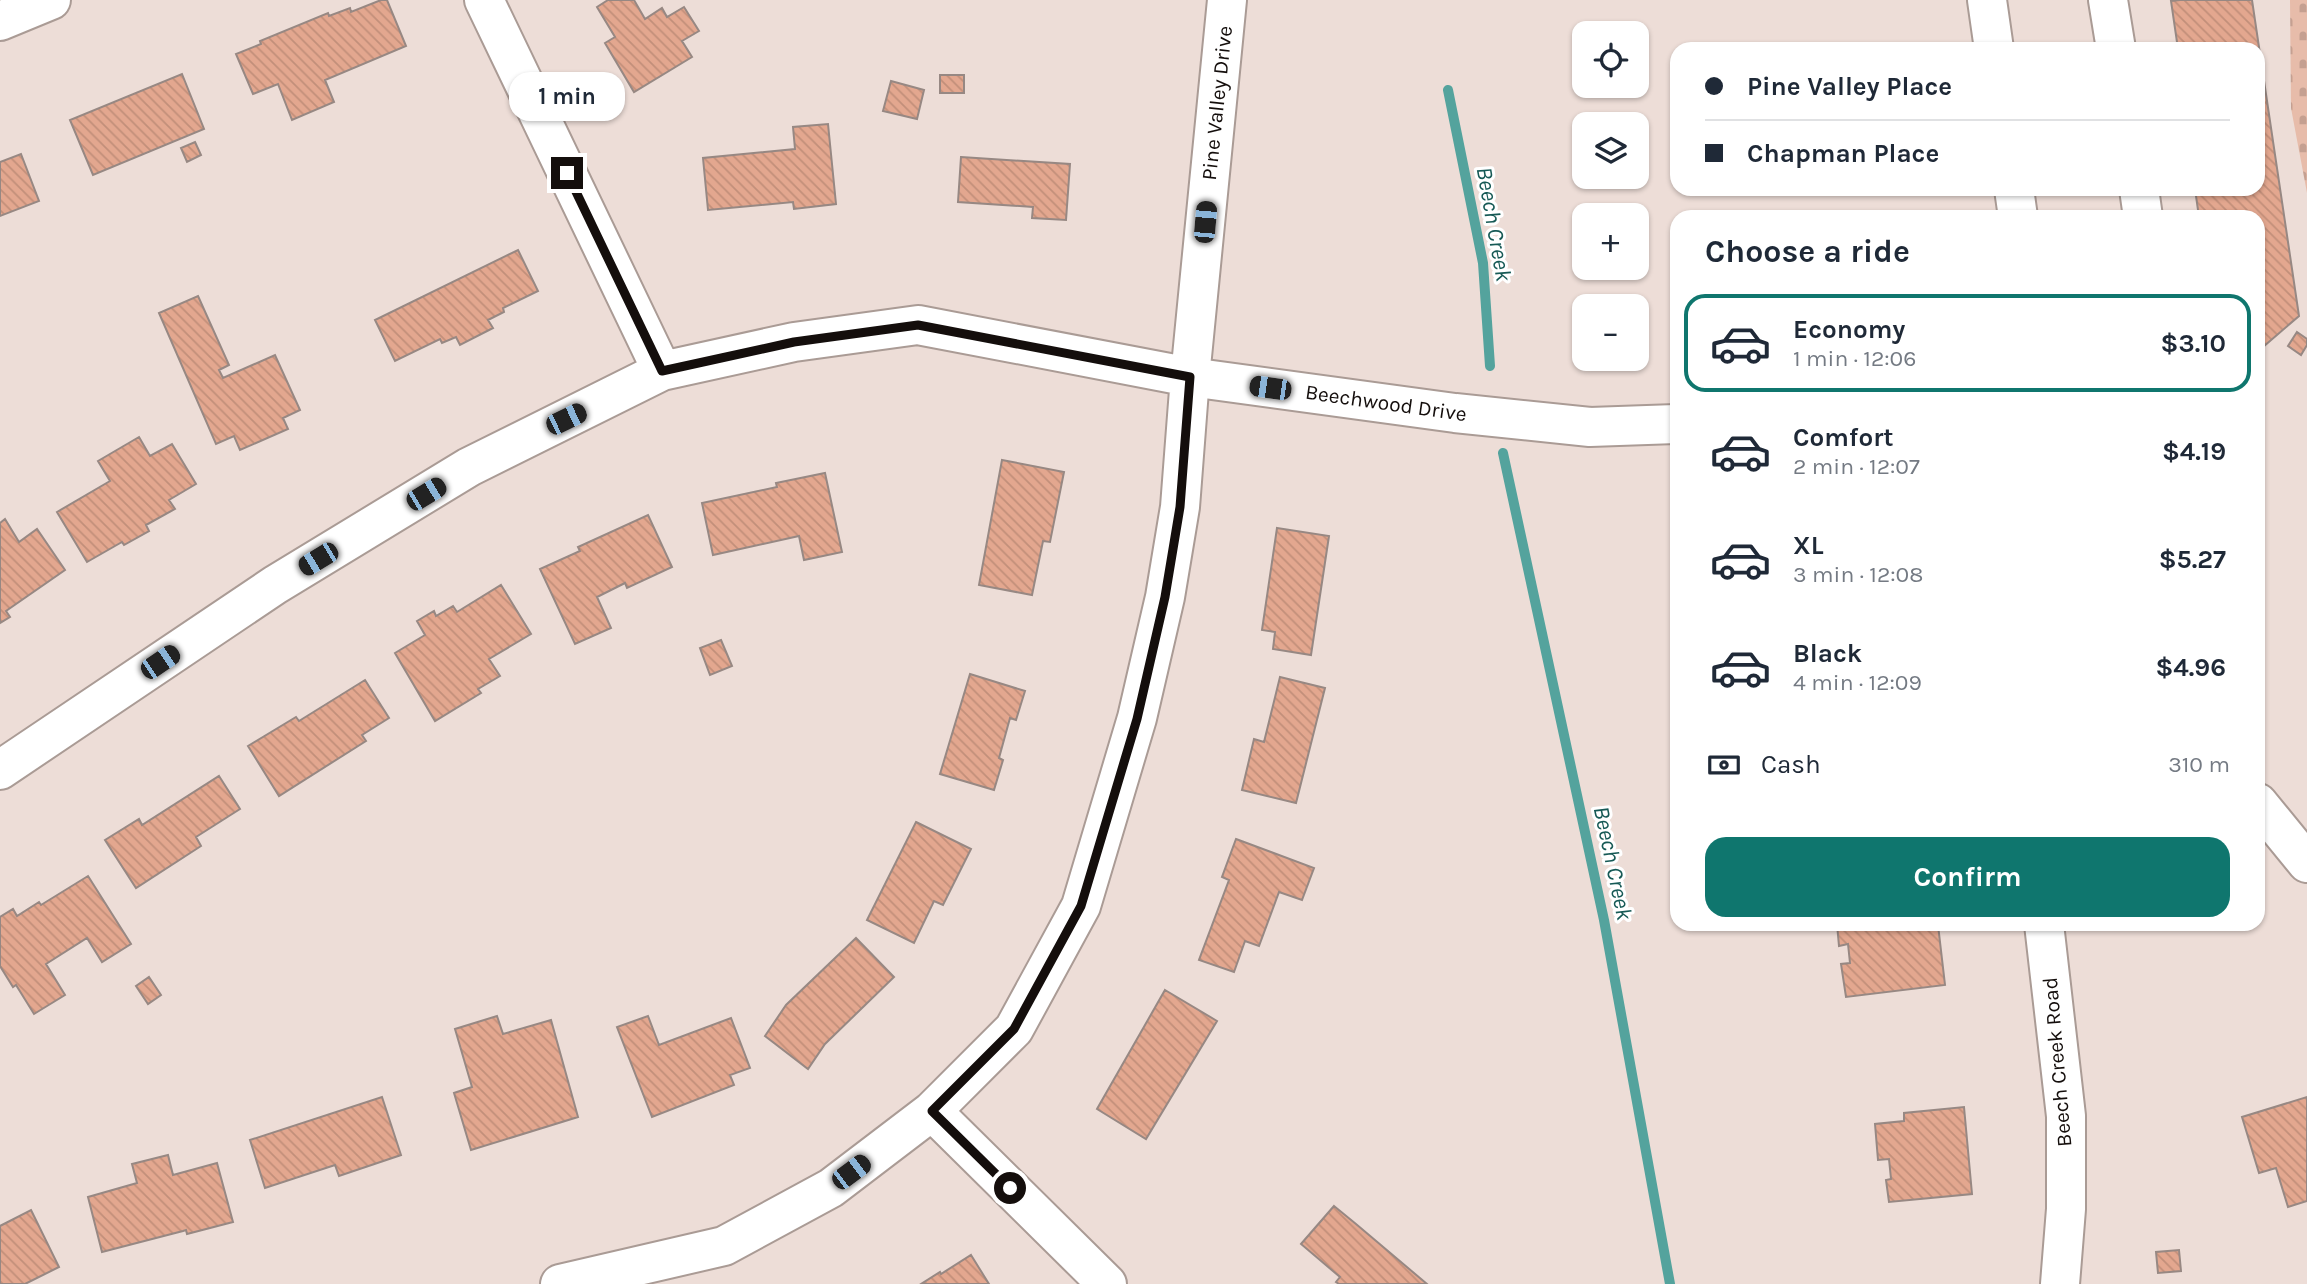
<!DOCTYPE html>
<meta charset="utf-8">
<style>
:root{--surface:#fff;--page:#f2f2f3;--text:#1f2937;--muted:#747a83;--line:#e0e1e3;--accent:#0f766e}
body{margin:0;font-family:Karla,sans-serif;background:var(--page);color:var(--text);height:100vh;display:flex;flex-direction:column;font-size:26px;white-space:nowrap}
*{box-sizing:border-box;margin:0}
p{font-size:23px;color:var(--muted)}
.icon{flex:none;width:38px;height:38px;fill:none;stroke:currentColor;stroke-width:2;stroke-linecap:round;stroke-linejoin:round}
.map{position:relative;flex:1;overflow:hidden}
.drawer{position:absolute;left:1670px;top:210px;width:595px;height:721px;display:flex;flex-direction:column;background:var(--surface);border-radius:21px;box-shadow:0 2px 5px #0004}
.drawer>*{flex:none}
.top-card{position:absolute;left:1670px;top:42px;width:595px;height:154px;border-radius:21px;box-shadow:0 2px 5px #0004;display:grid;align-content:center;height:154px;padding:0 35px;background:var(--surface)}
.controls{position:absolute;left:1572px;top:21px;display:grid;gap:14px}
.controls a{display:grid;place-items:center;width:77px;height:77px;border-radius:14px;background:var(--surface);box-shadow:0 2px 5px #0004;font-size:35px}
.end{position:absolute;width:32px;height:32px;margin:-16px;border:9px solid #140e0c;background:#fff;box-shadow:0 0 0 4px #fff}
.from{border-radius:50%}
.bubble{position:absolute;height:49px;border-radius:21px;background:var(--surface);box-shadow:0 2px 5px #0004;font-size:23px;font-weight:700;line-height:49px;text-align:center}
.car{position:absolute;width:21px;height:42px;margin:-21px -10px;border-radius:9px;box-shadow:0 0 5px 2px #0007;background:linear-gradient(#222 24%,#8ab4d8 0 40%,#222 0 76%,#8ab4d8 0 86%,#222 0)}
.top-card b{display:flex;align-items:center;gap:24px;height:66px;font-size:26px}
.top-card b+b{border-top:2px solid var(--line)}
.top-card i{width:18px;height:18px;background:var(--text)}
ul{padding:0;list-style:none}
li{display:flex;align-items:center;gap:21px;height:98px;margin:0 14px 10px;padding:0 21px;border:4px solid transparent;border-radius:21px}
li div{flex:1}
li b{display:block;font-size:26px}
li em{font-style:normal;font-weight:700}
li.selected{border-color:var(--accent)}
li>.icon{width:63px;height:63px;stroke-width:1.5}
h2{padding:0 35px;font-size:32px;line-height:84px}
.pay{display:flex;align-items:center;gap:18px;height:77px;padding:0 35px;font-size:26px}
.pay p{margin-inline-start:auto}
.button{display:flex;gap:14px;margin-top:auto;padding:14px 35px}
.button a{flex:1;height:80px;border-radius:21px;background:var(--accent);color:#fff;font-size:28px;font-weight:700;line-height:80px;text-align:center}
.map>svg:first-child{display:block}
</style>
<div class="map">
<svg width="2307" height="1284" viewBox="0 0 2307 1284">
<defs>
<pattern id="cemetery-stones" width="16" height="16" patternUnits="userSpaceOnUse" patternTransform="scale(1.75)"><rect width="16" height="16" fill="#e7bcaa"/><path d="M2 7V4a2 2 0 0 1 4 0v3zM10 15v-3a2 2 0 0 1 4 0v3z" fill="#c5a091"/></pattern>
<pattern id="building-back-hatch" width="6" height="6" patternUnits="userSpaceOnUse" patternTransform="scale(1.75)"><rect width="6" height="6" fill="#e3a78f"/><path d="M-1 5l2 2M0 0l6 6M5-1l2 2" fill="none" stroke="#c28f7a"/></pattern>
</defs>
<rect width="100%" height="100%" fill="#edddd7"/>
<path fill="url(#cemetery-stones)" d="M2290,0H2307V193L2291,108Z"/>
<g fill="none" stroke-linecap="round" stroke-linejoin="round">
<path stroke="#54a39d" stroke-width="10" d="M1448,90L1483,263L1490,366
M1503,453L1604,920L1670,1284"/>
</g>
<path fill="url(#building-back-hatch)" stroke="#978883" stroke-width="2" d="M381,0H387L406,46L325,80L334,102L292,120L278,84L253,94L236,54L261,44L260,41L328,13L329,16L350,8L351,12Z
M608,0H634L645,19L662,8L667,17L684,7L699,31L682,41L692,57L634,92L605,43L615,37L597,7Z
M2180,0H2252L2299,316L2263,347L2258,344V217H2199L2195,189H2258V49H2178L2171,1Z
M182,74L204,129L93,175L70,120Z
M940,75H964V93H940Z
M891,81L924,90L917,119L883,111Z
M828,124L836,204L794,209L793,202L708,210L703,158L795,149L793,127Z
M195,142L201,155L187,162L181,148Z
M21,154L39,201L0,216V162Z
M961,157L1070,164L1066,220L1032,218L1033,207L958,202Z
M518,250L538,291L503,308L504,312L488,320L493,328L460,345L456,337L442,343L440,339L395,361L375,320Z
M198,296L229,365L219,370L223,378L275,355L300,410L283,418L288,429L240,450L234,436L216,444L159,313Z
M2297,332L2307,339V345L2301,355L2288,346Z
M139,437L150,456L172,444L196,484L169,500L175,509L146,525L149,531L124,545L122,542L87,562L57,512L110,481L98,461Z
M1002,460L1064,472L1050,542L1043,541L1032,595L979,585Z
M825,473L842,552L804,560L799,536L713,555L702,503L777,487L776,483Z
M648,515L672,567L627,588L625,583L597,597L611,628L575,644L540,569L580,551L578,547Z
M5,519L19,542L37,529L65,570L6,611L10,617L0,623V523Z
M1277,528L1329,536L1311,655L1273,649L1275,632L1262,630Z
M501,585L531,634L489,659L500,676L478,689L481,693L435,721L395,653L425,635L417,621L434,611L436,616L453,606L457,612Z
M721,640L732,666L710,675L700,648Z
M970,674L1025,691L1016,720L1010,718L999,758L1003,760L994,790L940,774Z
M1280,677L1325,688L1296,803L1242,790L1254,739L1264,742Z
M365,680L389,718L362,735L366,741L279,796L248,746L296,717L299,721Z
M219,776L240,809L196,837L201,846L136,888L105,840L139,819L142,825Z
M916,822L971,849L943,905L934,901L914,943L867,920Z
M1236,839L1314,868L1302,900L1279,892L1259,946L1245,941L1234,972L1199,960L1229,880L1222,877Z
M88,876L131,944L102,962L87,938L46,964L65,995L34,1014L16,985L13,987L0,966V917L13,909L17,916L39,902L41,905Z
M1837,924H1924V927L1938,925L1945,985L1846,997L1841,964L1850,963L1848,944L1839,946Z
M856,938L894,977L825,1044L808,1069L765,1036L786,1005Z
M149,977L161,995L148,1004L136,986Z
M1165,990L1217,1021L1146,1139L1097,1109Z
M497,1016L503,1034L551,1020L578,1117L471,1150L454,1093L472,1087L455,1029Z
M648,1016L659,1045L731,1018L750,1068L730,1075L734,1085L652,1117L617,1027Z
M382,1097L401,1155L339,1176L335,1165L265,1188L250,1140Z
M2307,1097V1201L2288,1207L2276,1168L2259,1173L2242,1117Z
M1964,1107L1972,1194L1889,1202L1886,1180L1891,1179L1889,1159L1878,1160L1875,1124L1904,1121V1113Z
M168,1155L173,1175L217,1163L233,1222L187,1234L186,1230L183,1231L102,1252L88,1197L137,1183L132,1164Z
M1334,1206L1356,1224L1427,1284H1339L1336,1282L1340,1277L1301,1244Z
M31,1210L59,1267L25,1284H0V1226Z
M2179,1250L2181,1271L2158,1273L2156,1252Z
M971,1255L989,1284H921L940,1272L941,1274Z"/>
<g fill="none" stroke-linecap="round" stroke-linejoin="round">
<defs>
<path id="minor" d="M484,0L662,371
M2108,0L2116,49
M0,21L51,0
M2139,189L2143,217
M0,770L275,585L469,467L662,371L794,342L918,325L1190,377L1455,413L1590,427L1676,424
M2044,924L2066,1116V1209L2060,1284
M932,1111L1107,1284
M560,1284L724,1246L831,1188L932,1111L1014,1029L1081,906L1137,718L1165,597L1180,507L1190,377L1227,0"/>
<path id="major" d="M1987,0L1994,49
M2014,189L2018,217
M2258,803L2307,863"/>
</defs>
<use href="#minor" stroke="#aa9b95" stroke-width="42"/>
<use href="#major" stroke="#aa9b95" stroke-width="42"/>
<use href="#minor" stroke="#fff" stroke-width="38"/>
<use href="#major" stroke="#fff" stroke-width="38"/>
</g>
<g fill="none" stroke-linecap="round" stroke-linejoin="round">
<path stroke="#140e0c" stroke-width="9" d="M567,173L662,371L794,342L918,325L1190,377L1180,507L1165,597L1137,719L1081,906L1014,1029L932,1111L1010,1188"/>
</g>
<g text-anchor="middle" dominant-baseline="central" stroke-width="6" stroke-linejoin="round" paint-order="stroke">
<g font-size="21" fill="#140e0c" stroke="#fff">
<text transform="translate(1217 103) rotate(-84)">Pine Valley Drive</text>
<text transform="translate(1386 403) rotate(8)">Beechwood Drive</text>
<text transform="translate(2057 1062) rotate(-95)">Beech Creek Road</text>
</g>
<g font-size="23" font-style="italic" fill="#165955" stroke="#fff">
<text transform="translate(1494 224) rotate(80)">Beech Creek</text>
<text transform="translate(1613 863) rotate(78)">Beech Creek</text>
</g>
</g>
</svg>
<div class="controls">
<a><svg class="icon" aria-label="locate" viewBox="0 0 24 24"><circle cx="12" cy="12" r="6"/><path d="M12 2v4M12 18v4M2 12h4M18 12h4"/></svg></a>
<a><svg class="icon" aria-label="layers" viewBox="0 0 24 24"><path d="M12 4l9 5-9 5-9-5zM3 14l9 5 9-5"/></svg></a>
<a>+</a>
<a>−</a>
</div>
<i class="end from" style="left:1010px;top:1188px"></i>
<i class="end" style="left:567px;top:173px"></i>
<div class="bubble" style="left:509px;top:72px;width:116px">1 min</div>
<i class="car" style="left:1205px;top:222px;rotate:5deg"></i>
<i class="car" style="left:1270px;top:388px;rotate:278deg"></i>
<i class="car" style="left:566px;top:419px;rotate:64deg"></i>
<i class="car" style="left:426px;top:494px;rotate:59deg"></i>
<i class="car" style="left:318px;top:559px;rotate:239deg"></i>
<i class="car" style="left:160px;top:662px;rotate:56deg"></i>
<i class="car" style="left:851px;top:1172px;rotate:53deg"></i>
<div class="top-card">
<b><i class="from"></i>Pine Valley Place</b>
<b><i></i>Chapman Place</b>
</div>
<section class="drawer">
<h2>Choose a ride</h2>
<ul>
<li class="selected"><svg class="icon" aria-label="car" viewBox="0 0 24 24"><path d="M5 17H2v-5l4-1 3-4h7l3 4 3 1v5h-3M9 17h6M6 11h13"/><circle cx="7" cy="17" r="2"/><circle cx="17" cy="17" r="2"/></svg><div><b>Economy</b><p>1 min · 12:06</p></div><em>$3.10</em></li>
<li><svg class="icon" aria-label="car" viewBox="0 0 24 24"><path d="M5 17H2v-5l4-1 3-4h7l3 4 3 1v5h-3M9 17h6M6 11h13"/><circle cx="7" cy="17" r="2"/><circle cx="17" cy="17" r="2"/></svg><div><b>Comfort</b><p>2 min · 12:07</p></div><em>$4.19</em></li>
<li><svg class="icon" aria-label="car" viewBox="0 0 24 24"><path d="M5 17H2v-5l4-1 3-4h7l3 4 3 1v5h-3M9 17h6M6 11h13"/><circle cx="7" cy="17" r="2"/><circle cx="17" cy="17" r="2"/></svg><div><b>XL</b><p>3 min · 12:08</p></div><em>$5.27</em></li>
<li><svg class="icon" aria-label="car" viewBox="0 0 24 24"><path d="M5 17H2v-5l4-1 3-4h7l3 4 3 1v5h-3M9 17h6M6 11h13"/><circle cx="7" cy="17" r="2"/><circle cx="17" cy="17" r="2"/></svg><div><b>Black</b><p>4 min · 12:09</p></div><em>$4.96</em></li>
</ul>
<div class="pay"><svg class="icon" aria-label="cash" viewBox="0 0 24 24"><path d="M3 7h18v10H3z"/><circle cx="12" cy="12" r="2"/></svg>Cash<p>310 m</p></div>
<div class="button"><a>Confirm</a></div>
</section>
</div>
